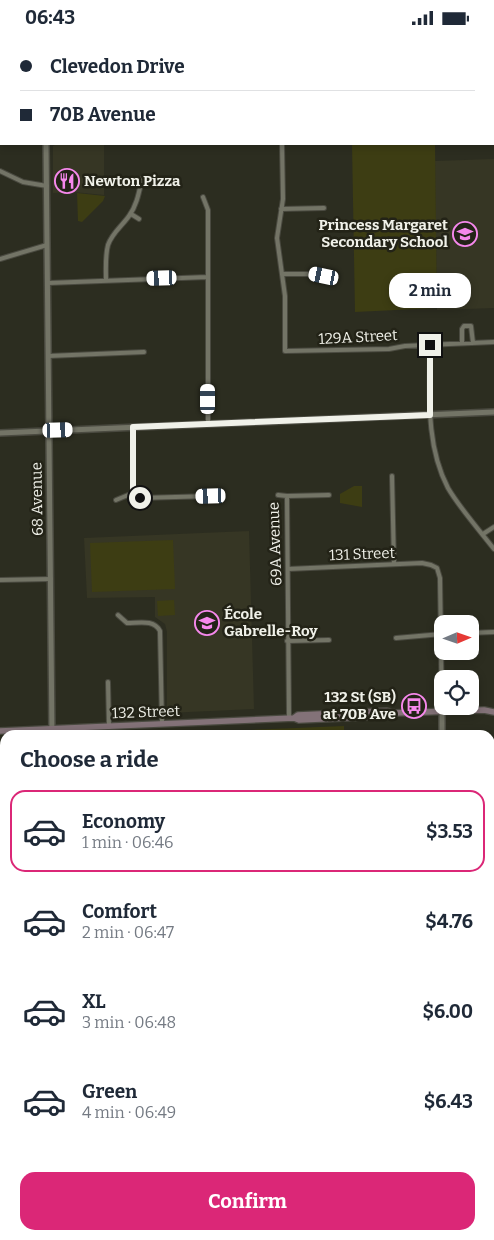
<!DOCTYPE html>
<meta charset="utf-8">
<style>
:root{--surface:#fff;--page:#f2f2f3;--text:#1f2937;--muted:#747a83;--line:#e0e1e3;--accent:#db2777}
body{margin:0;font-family:Bitter,serif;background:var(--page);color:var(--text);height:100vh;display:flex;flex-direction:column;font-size:19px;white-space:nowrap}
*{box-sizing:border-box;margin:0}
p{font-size:16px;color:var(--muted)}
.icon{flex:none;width:28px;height:28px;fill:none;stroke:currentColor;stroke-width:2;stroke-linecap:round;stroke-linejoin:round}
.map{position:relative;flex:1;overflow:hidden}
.sheet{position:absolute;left:0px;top:695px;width:495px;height:510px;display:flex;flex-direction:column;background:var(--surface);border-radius:15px 15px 0 0;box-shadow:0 2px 8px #0003}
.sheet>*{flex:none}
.hud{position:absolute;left:0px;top:0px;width:495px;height:110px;box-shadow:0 2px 8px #0003;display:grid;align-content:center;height:110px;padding:0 20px;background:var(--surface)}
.needle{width:32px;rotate:88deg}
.buttons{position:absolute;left:434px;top:580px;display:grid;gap:10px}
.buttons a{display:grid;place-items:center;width:45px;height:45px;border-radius:10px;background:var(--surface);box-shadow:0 2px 8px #0003;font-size:25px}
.end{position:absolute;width:22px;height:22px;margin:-11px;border:6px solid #f0f1e9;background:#111;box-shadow:0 0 0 2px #111}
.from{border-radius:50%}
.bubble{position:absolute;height:35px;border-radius:15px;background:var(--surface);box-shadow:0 2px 8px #0003;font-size:16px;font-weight:700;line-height:35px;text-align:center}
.car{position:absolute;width:15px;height:30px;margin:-15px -8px;border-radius:6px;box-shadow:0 0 4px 1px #0007;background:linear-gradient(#fff 24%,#345 0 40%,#fff 0 76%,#345 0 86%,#fff 0)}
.hud b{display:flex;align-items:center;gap:18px;height:48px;font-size:19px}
.hud b+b{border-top:1px solid var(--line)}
.hud i{width:12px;height:12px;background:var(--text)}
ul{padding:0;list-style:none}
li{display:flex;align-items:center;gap:15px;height:82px;margin:0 10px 8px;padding:0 10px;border:2px solid transparent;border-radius:15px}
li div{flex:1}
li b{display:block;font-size:19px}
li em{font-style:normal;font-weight:700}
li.active{border-color:var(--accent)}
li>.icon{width:45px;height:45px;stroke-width:1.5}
h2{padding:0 20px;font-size:22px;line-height:60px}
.action{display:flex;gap:10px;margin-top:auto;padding:10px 20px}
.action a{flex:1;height:58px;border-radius:15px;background:var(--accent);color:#fff;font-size:20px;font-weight:700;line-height:58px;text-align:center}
.status{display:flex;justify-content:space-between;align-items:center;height:35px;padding:0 25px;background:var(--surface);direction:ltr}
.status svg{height:14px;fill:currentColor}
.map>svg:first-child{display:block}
</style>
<div class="status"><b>06:43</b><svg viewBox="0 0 49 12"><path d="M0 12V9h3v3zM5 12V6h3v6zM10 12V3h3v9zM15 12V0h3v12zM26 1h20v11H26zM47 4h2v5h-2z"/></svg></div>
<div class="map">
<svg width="494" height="1205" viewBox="0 0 494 1205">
<rect width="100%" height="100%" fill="#2c2d20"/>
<path fill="#363624" d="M57,109H104V160L73,157L53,158V111Z
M494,124V273L437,275L435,126Z
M249,496L254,674L167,678V597L165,589L155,582V562L87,563L84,503Z
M490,1122H492L494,1127V1205H424V1200H490Z
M153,1200H277V1205H153Z"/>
<path fill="#3d3d13" d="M352,109H435L437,273L355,277Z
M77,158L105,161L103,166L82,187L78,186Z
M354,451H362V472L340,468V459Z
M173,505L175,554L92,557L90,508Z
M174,565L175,580L158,581L157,566Z
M344,691V700H181V698Z"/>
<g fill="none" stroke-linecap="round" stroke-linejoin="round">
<defs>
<path id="minor" d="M121,0V1
M179,0V1
M306,0V1
M362,1L363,0
M282,109L283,164L277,203L285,261V316L389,314L405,311L494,307
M0,136L23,147L47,151
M203,162L208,175V389
M281,174L324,173
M131,179L139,184
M0,224L47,210
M282,239H313L323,241
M106,246C106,234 105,221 108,210C112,198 122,191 129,181C137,170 139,157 142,144
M48,248L208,242
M462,308V294L464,291H471L473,308
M430,310C430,358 425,409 448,453C459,472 480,496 494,514
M48,321L144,317
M392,441L394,529
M133,458V392
M278,460L287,461L289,683
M287,461L329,460
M116,465L133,458L135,461L140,463L211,461L220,465
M483,499L494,492
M288,534L422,528L431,530L437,533L440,543L442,676
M0,545L51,544
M118,580L127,588C139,588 154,584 160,596L162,689
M470,598L494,597
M396,603L442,599
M287,606L329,605
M108,647L109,692
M490,808H494
M490,894H494
M0,1059L5,1058
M490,1120H494L492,970
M0,1136H5
M57,1202L127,1200
M402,1205L406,1200
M408,1205L412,1200"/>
<path id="tertiary" d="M43,0V1
M46,109L52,700
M0,398L494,377
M442,676V700
M490,970H494
M0,990H5
M57,1200V1205"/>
<path id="secondary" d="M0,95H1
M0,103H1
M294,683L298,680L386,676L394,678L484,675L494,677
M0,696L294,683L299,685L386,681L394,678"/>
</defs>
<use href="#minor" stroke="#4a4a40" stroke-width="6"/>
<use href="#tertiary" stroke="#4a4a40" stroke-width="8"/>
<use href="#secondary" stroke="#4a4a40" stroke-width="8"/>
<use href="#minor" stroke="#737466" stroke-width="4"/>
<use href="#tertiary" stroke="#737466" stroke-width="5"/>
<use href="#secondary" stroke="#837278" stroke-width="5.5"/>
</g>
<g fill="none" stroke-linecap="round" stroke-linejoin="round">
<path stroke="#f0f1e9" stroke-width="6" d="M140,463L134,461L133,458V392L430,380V310"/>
</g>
<defs>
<symbol id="restaurant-ring" viewBox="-11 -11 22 22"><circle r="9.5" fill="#232317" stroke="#f688ec" stroke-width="1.5"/><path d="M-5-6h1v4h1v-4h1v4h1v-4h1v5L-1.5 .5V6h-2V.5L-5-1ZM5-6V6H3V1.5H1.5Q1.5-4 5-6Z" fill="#f688ec"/></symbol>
<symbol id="school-ring" viewBox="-11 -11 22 22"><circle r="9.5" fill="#232317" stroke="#f688ec" stroke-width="1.5"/><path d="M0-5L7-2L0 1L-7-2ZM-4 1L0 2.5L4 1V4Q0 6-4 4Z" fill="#f688ec"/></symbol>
<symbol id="bus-ring" viewBox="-11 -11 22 22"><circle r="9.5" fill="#232317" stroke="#f688ec" stroke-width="1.5"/><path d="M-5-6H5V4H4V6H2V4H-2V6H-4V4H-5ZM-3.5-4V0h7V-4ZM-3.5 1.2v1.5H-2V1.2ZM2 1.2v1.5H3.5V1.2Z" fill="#f688ec"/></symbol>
</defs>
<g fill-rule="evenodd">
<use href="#restaurant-ring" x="53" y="132" width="28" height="28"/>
<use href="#school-ring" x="451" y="185" width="28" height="28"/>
<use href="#school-ring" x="193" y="574" width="28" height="28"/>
<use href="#bus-ring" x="400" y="657" width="28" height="28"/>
</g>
<g text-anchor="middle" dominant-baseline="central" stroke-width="5" stroke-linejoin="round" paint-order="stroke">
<g font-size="15" font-weight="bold" fill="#f0f1e9" stroke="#232317" text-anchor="start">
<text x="84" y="146">Newton Pizza</text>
<text x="448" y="190" text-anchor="end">Princess Margaret<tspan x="448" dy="17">Secondary School</tspan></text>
<text x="224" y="579">École<tspan x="224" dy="17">Gabrelle-Roy</tspan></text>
<text x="396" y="662" text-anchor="end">132 St (SB)<tspan x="396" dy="17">at 70B Ave</tspan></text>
</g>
<g font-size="15" fill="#f0f1e9" stroke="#232317">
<text transform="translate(358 302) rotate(-3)">129A Street</text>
<text transform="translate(37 464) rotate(-91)">68 Avenue</text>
<text transform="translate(275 509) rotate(-92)">69A Avenue</text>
<text transform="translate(362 519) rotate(-2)">131 Street</text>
<text transform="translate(146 677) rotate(-2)">132 Street</text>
</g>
</g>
</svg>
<div class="buttons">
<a><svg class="needle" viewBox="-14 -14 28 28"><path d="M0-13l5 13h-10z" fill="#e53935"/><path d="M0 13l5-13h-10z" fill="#747a83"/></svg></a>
<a><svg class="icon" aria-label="locate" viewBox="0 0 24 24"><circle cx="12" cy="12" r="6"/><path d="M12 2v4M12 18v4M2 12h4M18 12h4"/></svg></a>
</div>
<i class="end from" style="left:140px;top:463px"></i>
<i class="end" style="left:430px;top:310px"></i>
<div class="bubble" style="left:389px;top:238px;width:82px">2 min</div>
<i class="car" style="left:324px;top:241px;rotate:282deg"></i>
<i class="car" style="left:162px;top:243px;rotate:268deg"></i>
<i class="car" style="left:208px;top:364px;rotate:0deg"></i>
<i class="car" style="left:58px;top:395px;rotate:88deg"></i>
<i class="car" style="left:211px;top:461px;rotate:268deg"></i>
<div class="hud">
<b><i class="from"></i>Clevedon Drive</b>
<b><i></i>70B Avenue</b>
</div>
<section class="sheet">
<h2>Choose a ride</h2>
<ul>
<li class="active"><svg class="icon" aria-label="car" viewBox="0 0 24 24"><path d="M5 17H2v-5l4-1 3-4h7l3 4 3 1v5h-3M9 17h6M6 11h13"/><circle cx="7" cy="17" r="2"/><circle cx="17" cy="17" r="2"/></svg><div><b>Economy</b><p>1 min · 06:46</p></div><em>$3.53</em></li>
<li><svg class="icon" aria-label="car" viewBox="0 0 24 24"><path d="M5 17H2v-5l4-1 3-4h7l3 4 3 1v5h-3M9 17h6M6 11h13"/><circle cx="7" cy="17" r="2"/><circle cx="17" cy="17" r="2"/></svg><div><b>Comfort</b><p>2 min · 06:47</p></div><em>$4.76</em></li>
<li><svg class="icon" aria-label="car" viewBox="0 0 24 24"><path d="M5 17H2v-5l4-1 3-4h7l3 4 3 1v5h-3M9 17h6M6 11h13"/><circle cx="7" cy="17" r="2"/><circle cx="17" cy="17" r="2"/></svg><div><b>XL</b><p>3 min · 06:48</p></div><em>$6.00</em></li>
<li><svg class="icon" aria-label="car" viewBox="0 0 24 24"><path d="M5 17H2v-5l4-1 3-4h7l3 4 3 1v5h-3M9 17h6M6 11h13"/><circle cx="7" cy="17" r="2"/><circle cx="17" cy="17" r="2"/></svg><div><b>Green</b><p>4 min · 06:49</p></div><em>$6.43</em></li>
</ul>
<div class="action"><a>Confirm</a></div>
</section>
</div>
